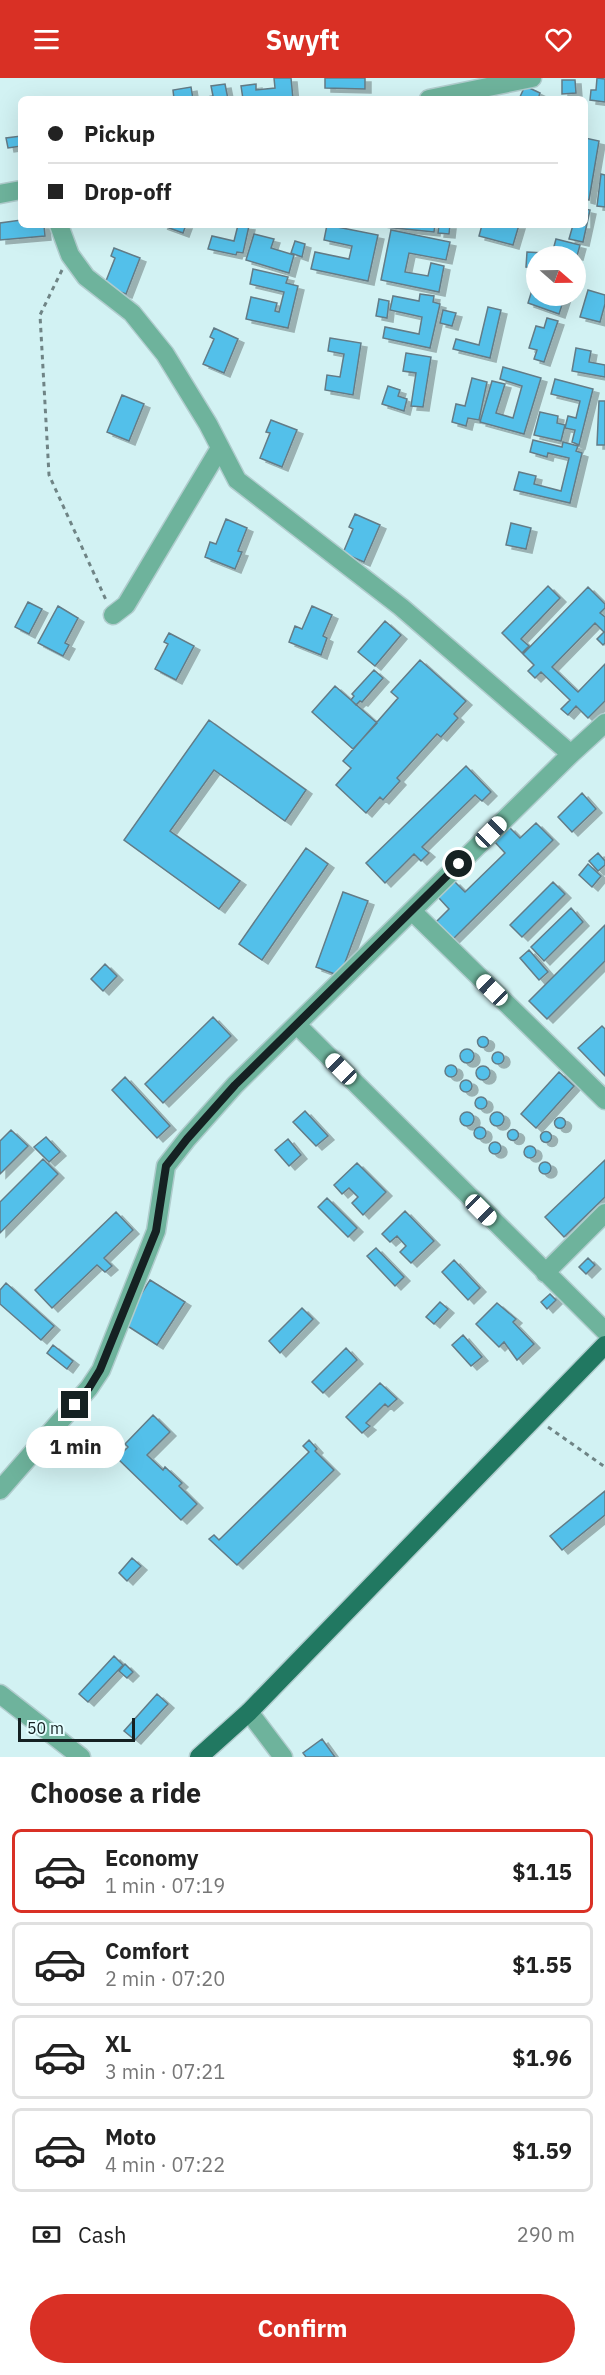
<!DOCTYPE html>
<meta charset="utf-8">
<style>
:root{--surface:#fff;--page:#f2f2f2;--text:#222;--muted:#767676;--line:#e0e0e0;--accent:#d93025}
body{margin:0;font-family:"IBM Plex Sans",sans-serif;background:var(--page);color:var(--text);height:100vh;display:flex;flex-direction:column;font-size:22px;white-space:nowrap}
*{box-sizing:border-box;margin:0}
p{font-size:20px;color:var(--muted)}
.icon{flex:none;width:33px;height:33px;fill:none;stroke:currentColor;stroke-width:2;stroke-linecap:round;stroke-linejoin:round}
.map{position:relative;height:1679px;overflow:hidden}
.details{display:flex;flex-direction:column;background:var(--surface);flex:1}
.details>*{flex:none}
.guide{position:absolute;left:18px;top:18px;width:570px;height:132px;border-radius:9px;box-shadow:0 6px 24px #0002;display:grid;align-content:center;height:132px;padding:0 30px;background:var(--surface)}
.needle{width:39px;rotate:110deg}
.tools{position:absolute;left:526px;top:168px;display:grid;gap:12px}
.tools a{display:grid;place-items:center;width:60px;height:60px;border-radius:50%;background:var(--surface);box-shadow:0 6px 24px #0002;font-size:30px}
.scale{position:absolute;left:18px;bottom:15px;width:117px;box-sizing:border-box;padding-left:6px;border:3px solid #152122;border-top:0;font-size:16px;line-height:21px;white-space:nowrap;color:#152122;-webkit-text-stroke:4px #e4feff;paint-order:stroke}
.end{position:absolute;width:27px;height:27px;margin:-14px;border:8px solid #152122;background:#fff;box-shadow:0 0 0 3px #fff}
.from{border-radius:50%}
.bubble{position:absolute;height:42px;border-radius:21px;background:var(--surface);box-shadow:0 6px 24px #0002;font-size:20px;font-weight:700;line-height:42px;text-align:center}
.car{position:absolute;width:18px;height:36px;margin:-18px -9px;border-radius:8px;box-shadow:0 0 4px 2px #0007;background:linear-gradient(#fff 24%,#345 0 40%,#fff 0 76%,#345 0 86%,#fff 0)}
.guide b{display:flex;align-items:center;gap:21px;height:57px;font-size:22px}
.guide b+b{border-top:2px solid var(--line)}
.guide i{width:15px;height:15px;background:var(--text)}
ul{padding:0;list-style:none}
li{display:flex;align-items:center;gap:18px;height:84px;margin:0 12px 9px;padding:0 18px;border:3px solid var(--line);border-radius:9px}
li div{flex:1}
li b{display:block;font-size:22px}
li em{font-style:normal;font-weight:700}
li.on{border-color:var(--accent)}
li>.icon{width:54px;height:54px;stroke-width:1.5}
h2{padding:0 30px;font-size:27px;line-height:72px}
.pay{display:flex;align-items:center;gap:15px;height:66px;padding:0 30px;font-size:22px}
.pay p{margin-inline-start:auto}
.primary-button{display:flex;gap:12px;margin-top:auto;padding:12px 30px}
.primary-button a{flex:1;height:69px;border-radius:36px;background:var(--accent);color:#fff;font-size:24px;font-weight:700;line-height:69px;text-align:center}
header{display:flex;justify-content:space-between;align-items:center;height:78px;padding:0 30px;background:var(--accent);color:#fff;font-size:27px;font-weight:700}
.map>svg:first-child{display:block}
</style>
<header><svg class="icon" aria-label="menu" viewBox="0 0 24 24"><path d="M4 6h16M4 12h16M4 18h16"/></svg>Swyft<svg class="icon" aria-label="heart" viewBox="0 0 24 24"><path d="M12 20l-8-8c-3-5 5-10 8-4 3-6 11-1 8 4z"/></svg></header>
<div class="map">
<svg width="605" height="1679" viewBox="0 0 605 1679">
<defs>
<filter id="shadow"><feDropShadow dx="6" dy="4" stdDeviation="0" flood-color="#0004"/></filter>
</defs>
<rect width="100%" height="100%" fill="#d2f2f3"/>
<path fill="#53c0ea" stroke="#637c87" stroke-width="1.5" filter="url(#shadow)" d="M274,0H291L293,21H243L241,8L256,6V12L275,10Z
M325,0H365V11L325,10Z
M597,0L605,1V24L590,22L591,12H596Z
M562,2H575L576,15L562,16Z
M225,6L228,21H195L213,18L211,8Z
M525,8L540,15L538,21H519Z
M191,9L193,21H174L173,12Z
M21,58V68L8,70L6,60Z
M585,60L599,63L589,122L585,121Z
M601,96L605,97V129L597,128Z
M585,131L590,132L583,164L569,161L573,147H585Z
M21,142V147H44L45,158L0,162V145Z
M161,147H186L183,155Z
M238,147L249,148L243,175L237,174L236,177L208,171L212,158L234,163Z
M327,147L378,157L368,203L311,191L315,174L349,181L352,168L324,162Z
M385,147H435L434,154L385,149Z
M439,147H450L449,156L438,155Z
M482,147H519L513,167L479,158Z
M391,152L450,164L446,182L409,175L405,194L428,198L431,185L444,188L439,214L381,202Z
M254,156L274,161L271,170L294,177L289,195L246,182Z
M556,161L580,167L577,178L553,172Z
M295,163L305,166L302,179L291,175Z
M114,170L140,180L126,216L104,208L115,180L111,178Z
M527,174L544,175L543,178H537V190L526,189Z
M253,191L288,199L286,205L298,208L288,250L246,241L251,219L277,225L275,233L279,234L284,214L250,206Z
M532,212L537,213V218H565L559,236L528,225Z
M588,212L605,217V226L600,244L580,239Z
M420,216L434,218L433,224L440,226L430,270L383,260L385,249L419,256L422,239L390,232L393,218L419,223Z
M379,221L389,223L387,240L376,238Z
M488,229L501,232L490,280L453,271L456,261L479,267Z
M443,232L456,235L452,248L440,245Z
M547,240L558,243L544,284L534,281L537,272L529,270L536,248L544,250Z
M214,250L238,261L224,295L203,286L214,261L210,259Z
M330,260L361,265L353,317L325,312L327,297L340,299L344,276L328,273Z
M576,270L591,273L589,284L605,287V299L572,293Z
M406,275L431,279L423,329L411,328L416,295L403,293Z
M503,289L541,300L524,356L480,344L492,303L505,306L496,335L513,340L522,308L500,301Z
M472,300L487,304L479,342L468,340L466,348L452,344L456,326L465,328Z
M555,301L593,311L579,367L572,364L575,352L565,350L568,338L576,340L580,323L551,316Z
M388,308L400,312L398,318L407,321L404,333L382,326Z
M122,317L144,326L129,363L107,354Z
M599,323H605V367H597Z
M540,334L558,338L557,345L565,347L561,363L534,357Z
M271,342L297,352L282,389L260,380L270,355L266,354Z
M533,362L562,369L563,364L578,368L576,373L582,375L570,425L514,412L519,394L536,398L534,406L561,413L569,380L548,375L547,379L530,374Z
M355,436L380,447L364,484L343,475L353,451L349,449Z
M226,441L247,450L238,473L242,474L235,491L205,479L210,464L216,466Z
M511,445L531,450L526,471L506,467Z
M548,508L560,520L521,561L529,568L522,575L502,555Z
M588,509L605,526V530L600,535L605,539V565L603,567L597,561L604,554L595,545L552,589L578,614L605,586V623L588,640L576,628L568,637L561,631L570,622L541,594L535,600L528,593L534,587L523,576Z
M28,524L42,531L29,556L15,549Z
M58,528L78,540L65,565L69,567L63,578L38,565Z
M312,528L332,537L323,558L327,560L321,577L289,564L295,548L302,551Z
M385,543L401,557L375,588L358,574Z
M169,555L194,568L176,602L155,591L168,566L164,564Z
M420,582L466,623L454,636L458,640L441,659L437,656L397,700L400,703L383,722L380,719L366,735L336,707L351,690L343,683L398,620L391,614Z
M374,592L383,600L362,624L360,623L356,627L351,622L354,618L352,616Z
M335,608L377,645L353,671L312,634Z
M209,642L306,712L285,743L214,692L170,753L240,803L219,831L124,762Z
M466,688L491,714L482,723L475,717L422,769L429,775L421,783L414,776L385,805L366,785Z
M582,715L596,731L572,754L558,739Z
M536,745L553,762L450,864L433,847L449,831L438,819L454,803L465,814L505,775L494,763L509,749L520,760Z
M306,770L328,786L262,882L239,866Z
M598,775L605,783V787L598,793L589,783Z
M588,786L601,798L592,809L579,797Z
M553,804L565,816L522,859L510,847Z
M343,814L368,823L340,898L316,889Z
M571,830L583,844L544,883L531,869Z
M605,847V883L547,941L529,923Z
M529,872L548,894L539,902L520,880Z
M105,886L117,898L103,913L91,901Z
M213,939L231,958L163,1025L145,1006Z
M602,948L605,951V998L578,970Z
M477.5 964a5.5 5.5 0 1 1 11 0a5.5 5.5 0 1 1-11 0Z
M460 978a7 7 0 1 1 14 0a7 7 0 1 1-14 0Z
M492 980a6 6 0 1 1 12 0a6 6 0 1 1-12 0Z
M445 993a6 6 0 1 1 12 0a6 6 0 1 1-12 0Z
M476 995a7 7 0 1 1 14 0a7 7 0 1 1-14 0Z
M559,994L574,1008L536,1050L521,1036Z
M125,999L170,1048L157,1060L112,1012Z
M460 1008a6 6 0 1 1 12 0a6 6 0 1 1-12 0Z
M475 1025a6 6 0 1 1 12 0a6 6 0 1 1-12 0Z
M305,1033L328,1058L316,1068L293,1044Z
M490 1041a7 7 0 1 1 14 0a7 7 0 1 1-14 0Z
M460 1041a7 7 0 1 1 14 0a7 7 0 1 1-14 0Z
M554.5 1045a5.5 5.5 0 1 1 11 0a5.5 5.5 0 1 1-11 0Z
M474 1055a6 6 0 1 1 12 0a6 6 0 1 1-12 0Z
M507.5 1057a5.5 5.5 0 1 1 11 0a5.5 5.5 0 1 1-11 0Z
M11,1052L28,1068L0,1096V1063Z
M540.5 1059a5.5 5.5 0 1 1 11 0a5.5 5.5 0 1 1-11 0Z
M46,1059L60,1074L49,1084L34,1069Z
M288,1061L301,1077L289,1088L275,1072Z
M489 1070a6 6 0 1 1 12 0a6 6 0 1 1-12 0Z
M524 1074a6 6 0 1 1 12 0a6 6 0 1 1-12 0Z
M43,1081L58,1096L0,1155V1124Z
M605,1082V1119L564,1159L545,1139Z
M539 1090a6 6 0 1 1 12 0a6 6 0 1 1-12 0Z
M357,1085L386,1114L363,1137L352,1125L358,1119L349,1110L342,1116L334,1107Z
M327,1120L357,1150L348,1159L318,1129Z
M405,1133L434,1163L411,1185L400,1174L406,1168L397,1158L390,1164L382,1156Z
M116,1134L133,1152L104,1180L112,1188L105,1194L97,1187L52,1230L35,1212Z
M376,1170L404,1199L395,1208L367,1178Z
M588,1180L595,1187L586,1196L579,1189Z
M454,1182L480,1210L468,1222L442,1194Z
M150,1202L185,1224L157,1267L123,1245Z
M6,1205L54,1248L41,1262L0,1226V1212Z
M550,1216L556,1222L547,1231L541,1224Z
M440,1224L448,1231L434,1246L426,1239Z
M497,1225L516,1241L513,1244L534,1266L517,1282L504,1264L499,1269L476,1246Z
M302,1230L313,1241L280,1275L269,1263Z
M463,1257L482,1279L471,1288L452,1267Z
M53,1267L73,1283L67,1291L47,1275Z
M346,1270L357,1282L323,1315L312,1304Z
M380,1305L397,1321L388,1329L385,1326L366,1345L370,1348L362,1355L346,1339Z
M153,1337L170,1354L147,1377L163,1392L165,1389L182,1405L179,1408L197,1426L181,1442L117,1380L128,1369L125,1366Z
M309,1362L317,1371L315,1373L334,1392L237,1487L209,1461L214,1457L219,1462L309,1374L303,1368Z
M605,1413V1437L562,1472L550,1458Z
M132,1480L141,1488L127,1503L119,1495Z
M114,1578L123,1587L88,1624L79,1616Z
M125,1586L133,1594L127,1600L119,1593Z
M157,1616L168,1626L135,1662L124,1653Z
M322,1661L335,1679H306L303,1675Z"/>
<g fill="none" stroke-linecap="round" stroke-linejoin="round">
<defs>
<path id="minor" d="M429,21L532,0
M0,116L21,112
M59,147L70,177L86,199L132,235L165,276L208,346L237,402L401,529L571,676
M113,537L126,527L220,370
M412,833L605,1022
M297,947L605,1253
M545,1195L605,1135
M0,1412L89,1310L101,1292L156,1153L166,1088L187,1061L235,1007L571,676L605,645
M0,1616L81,1679
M249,1634L283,1679"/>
<path id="major" d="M199,1679L249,1634L605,1267"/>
</defs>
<use href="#minor" stroke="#b0cccd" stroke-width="21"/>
<use href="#major" stroke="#b0cccd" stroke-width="21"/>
<path stroke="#6f8485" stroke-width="3" stroke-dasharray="4.5 4.5" stroke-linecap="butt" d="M62,192L40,237L49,397L106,522
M548,1349L605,1389"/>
<use href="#minor" stroke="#6eb39c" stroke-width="18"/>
<use href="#major" stroke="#217861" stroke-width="18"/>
</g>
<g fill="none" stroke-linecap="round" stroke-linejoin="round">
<path stroke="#152122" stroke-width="8" d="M75,1327L89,1310L100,1292L156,1153L166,1088L187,1061L235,1007L459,786"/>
</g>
</svg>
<div class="tools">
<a><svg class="needle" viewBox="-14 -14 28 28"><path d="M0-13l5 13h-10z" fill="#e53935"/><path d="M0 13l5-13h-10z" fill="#767676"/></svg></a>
</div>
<div class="scale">50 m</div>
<i class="end from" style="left:459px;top:786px"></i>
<i class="end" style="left:75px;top:1327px"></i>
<div class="bubble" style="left:26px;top:1348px;width:99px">1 min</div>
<i class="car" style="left:491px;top:754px;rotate:45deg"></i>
<i class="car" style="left:492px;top:912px;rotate:314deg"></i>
<i class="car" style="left:341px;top:991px;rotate:315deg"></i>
<i class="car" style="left:481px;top:1132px;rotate:135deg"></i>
<div class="guide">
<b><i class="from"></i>Pickup</b>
<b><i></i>Drop-off</b>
</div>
</div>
<section class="details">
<h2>Choose a ride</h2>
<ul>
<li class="on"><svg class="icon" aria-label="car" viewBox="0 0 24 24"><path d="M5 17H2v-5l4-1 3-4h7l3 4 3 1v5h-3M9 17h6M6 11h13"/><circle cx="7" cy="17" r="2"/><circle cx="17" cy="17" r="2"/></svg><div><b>Economy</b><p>1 min · 07:19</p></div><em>$1.15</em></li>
<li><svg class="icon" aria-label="car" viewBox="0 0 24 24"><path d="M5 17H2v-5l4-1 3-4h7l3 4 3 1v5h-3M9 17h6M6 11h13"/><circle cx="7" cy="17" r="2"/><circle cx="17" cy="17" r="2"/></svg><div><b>Comfort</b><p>2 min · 07:20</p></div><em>$1.55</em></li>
<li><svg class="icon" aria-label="car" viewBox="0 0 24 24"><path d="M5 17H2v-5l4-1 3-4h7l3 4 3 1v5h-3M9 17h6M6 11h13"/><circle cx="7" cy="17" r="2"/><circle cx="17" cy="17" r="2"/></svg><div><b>XL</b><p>3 min · 07:21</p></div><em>$1.96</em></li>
<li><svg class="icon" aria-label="car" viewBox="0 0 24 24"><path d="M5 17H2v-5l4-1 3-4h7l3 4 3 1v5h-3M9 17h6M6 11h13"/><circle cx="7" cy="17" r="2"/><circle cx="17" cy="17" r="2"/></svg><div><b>Moto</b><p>4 min · 07:22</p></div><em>$1.59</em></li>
</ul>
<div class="pay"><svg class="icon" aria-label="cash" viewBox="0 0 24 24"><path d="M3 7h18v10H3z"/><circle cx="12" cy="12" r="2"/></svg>Cash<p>290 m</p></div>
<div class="primary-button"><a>Confirm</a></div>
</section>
